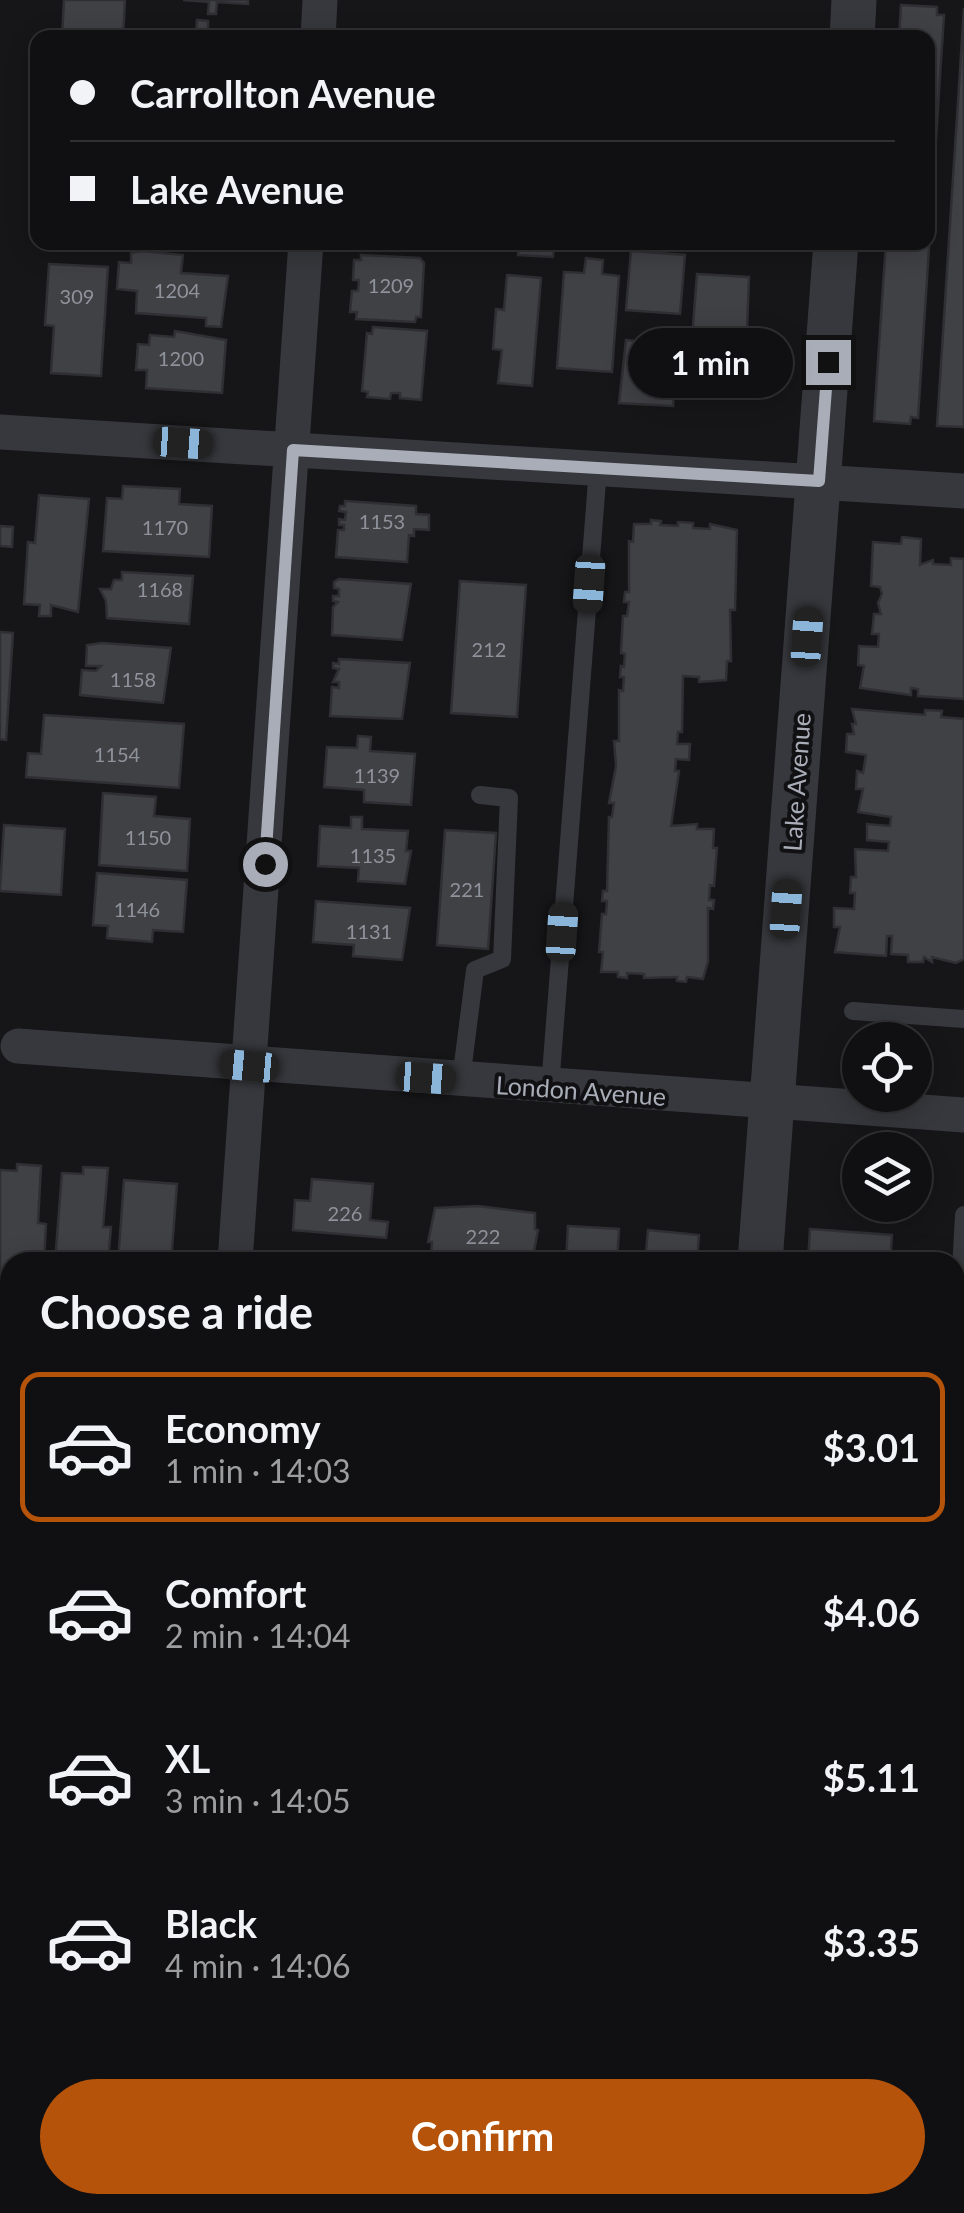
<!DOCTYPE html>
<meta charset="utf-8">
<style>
:root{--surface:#101012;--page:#19191b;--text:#f1f3f6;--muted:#9c9d9f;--line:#303032;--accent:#b45309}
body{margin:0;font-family:Lato,sans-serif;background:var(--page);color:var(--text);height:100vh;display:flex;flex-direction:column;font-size:38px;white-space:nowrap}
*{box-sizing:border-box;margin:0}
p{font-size:32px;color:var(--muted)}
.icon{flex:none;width:55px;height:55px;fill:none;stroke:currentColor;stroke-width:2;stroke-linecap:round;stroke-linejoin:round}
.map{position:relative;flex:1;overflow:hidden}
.details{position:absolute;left:0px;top:1252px;width:965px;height:962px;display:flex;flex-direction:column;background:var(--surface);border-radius:30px 30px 0 0;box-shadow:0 5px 25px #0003,0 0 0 2px var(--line)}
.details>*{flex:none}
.hud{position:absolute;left:30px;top:30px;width:905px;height:220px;border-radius:20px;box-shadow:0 5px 25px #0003,0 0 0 2px var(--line);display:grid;align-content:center;height:220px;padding:0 40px;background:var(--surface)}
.fabs{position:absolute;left:842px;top:1022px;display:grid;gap:20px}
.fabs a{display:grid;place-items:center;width:90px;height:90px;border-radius:50%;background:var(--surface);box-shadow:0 5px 25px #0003,0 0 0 2px var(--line);font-size:50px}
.end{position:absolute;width:45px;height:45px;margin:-22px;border:12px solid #a8adb8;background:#111;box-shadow:0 0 0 5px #111}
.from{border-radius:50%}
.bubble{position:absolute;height:70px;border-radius:35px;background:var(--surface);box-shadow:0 5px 25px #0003,0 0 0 2px var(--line);font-size:32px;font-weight:700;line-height:70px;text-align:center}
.car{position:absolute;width:30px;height:60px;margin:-30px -15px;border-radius:12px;box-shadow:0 0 8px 2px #0007;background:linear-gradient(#222 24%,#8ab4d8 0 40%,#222 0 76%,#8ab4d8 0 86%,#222 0)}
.hud b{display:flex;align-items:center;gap:35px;height:95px;font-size:38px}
.hud b+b{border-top:2px solid var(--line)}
.hud i{width:25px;height:25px;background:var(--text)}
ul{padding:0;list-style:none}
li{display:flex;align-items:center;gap:30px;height:150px;margin:0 20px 15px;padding:0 20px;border:5px solid transparent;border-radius:20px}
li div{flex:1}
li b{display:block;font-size:38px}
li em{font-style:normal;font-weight:700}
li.on{border-color:var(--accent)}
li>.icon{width:90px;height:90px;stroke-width:1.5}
h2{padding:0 40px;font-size:45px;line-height:120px}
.primary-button{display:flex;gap:20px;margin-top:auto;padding:20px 40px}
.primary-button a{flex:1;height:115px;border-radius:60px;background:var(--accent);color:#fff;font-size:40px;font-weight:700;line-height:115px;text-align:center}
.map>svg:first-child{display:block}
</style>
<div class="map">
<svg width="964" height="2213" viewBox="0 0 964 2213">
<rect width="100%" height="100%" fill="#161618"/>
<path fill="#404145" stroke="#303034" stroke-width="2.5" d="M64,0H125L123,38H62Z
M183,0H248V4L217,2L216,14H208L209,2Z
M901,5L937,7V15H944L918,418L911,417L910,424L874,421L886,242H928V38H899Z
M964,8V427L937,426Z
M197,20L208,21V33L246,38H159L160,30L196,32Z
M519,242H554L553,257L518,255Z
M141,251L183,255L181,273L228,276L221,327L206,326V318L136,313L137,291L117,289L119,262L131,263V253Z
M631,251L685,255L680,314L626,310Z
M361,255L420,258L424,263L421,317H416L415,322L356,319L357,312H350L352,291H358L359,280H353L354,260H361Z
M586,258L603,260L602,274L619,276L612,372L557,368L564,272L584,273Z
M49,264L108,267L101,376L51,373L54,326L45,325Z
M697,274L749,277L745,381L689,378Z
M507,275L541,278L532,386L498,383L502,350L493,349L496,309L504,310Z
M373,327L427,331L421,400L400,398V393H391L390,399L367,397L368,392L362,391L367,333L372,334Z
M175,331L226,340L222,393L146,388L147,370H136L138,344L149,345L150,335L174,337Z
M626,340L677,346L673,406L619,403Z
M123,486L180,489L179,504L212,506L209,557L103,551L107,498L122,499Z
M39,495L89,499L78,612L51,605V616H39L40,605L24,604L28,542L35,543Z
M345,501L416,506V514L429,515V530L414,529V536L409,535L407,562L336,557L338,530H344V525H339V519L345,520L346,512L339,511L340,506H345Z
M651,520L661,521L660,525L678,526V522L693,523V528L710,529V524L737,530L735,610H730L731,661H727L726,680L699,682V677L683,676L682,732H678L677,744H690L689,760L676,759L675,771H679L671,826L697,824V829H714L713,848H717L714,886L710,885L709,900H714L713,909L708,908V961L703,979L687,977L686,982L677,981V977L644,978V974L627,973V978L618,977V972H601L603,952H599L602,914H606L607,901H602L603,891H607L609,817H612L614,803H609L616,766L614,741H619V690L623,691L624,677H620L621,666L624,667L625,654L621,653L623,616H627L629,602H624L625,592H629V541L633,542L634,524H651Z
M0,526L13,527L12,547L0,546Z
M902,537L921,539L920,565L933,560V564L951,565V558L964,559V699L918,696V689L911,688V695L860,688L864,666L858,665L859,646L878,647L879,634H872L874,614H881L878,603L882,594L880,587L871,586L873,542L901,544Z
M122,572L193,576L189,624L107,618L106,601L100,589H111L114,580H122Z
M339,579L411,584L402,640L332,635L333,607L338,602L333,601V596H339V589L334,588V582Z
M460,581L526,585L517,717L451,713Z
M0,632L13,633L6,740L0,739Z
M102,643L171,648L163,703L80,695L82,670L96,671L101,666H86L87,645Z
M339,659L410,663L402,719L330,716L332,687L339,688V682H333L339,669L333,668V663L339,664Z
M852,709L925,715V710L942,711L941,717L964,719V959L956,963L932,957V962L924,957L923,962H908V955L891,954L892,936H887L886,956L835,952L840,927H834V908L854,909L855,893H850L851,877H856L855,849L888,851L889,842L867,840V824L890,826L891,817L858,812L863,789H856L857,771L863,773L866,755L846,752L847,734H854L852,724H856Z
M44,715L184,724L179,788L26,777L28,753L41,754Z
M358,736L371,737L370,751L415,754L411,805L364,802V790L324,787L327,747L357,748Z
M103,793L156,797L154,816L190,819L187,871L99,865Z
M351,817H362V829L408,831L406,851H411L405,884L358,881L359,868L318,866L320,826L351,828Z
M4,825L65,829L61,895L0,891Z
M445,830L496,833L488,949L437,945Z
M97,873L187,880L183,932L153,930L152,942L107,938L108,926L93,925Z
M316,901L410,908L402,960L353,956L354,945L313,942Z
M17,1164L41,1166L38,1223L46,1224L44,1262H10V1297L3,1296L4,1283H0V1170L17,1171Z
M83,1167L108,1168L103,1227H111L108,1262H55L62,1173L83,1174Z
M312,1179L373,1184L370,1220L388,1222L386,1238L293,1230L295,1200L310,1201Z
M124,1180L177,1184L171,1262H118Z
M478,1206L535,1213V1229L538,1230L532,1262H422V1257H431L432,1242H428L435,1208Z
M568,1226L619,1229L617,1262H566Z
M810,1229L892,1235L890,1262H808Z
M648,1230L699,1235L697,1262H645Z
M288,1252L344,1256L343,1262H288Z
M955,1469L964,1470V1506L955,1505Z
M0,1562L10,1563V1617L0,1616Z
M955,1879L964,1880V2213H930V2205H955Z
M0,1955L10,1956V2008L0,2007Z
M0,2029H10V2082L0,2081Z
M0,2109H10V2198H0Z
M57,2205H109L108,2213H56Z
M203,2205H259L258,2212L205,2213Z
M274,2205H329L328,2213H273Z
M351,2205H408L407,2213H347Z
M425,2205H481L480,2213H424Z
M496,2205H554L553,2213H496Z
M571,2205H626L627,2213H570Z
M733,2205H778L777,2213H733Z
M797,2205H839V2213H796Z"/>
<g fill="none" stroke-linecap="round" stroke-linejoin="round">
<path stroke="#37383d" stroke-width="18" d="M853,1011L964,1019
M461,1080L475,970L502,959L509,798L480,795
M550,1087L598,468
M955,1379L964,1215
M955,1420H964"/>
<path stroke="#37383d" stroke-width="35" d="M318,38L320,0
M0,432L964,491
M18,1046L964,1115
M235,1262L306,242
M0,1703L10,1704
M955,1771L964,1772
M166,2213L167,2205"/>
<path stroke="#37383d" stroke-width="45" d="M852,38L854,0
M760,1262L836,242
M685,2213V2205"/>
</g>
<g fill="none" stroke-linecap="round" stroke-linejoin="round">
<path stroke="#a8adb8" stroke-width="12" d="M265,864L293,450L819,481L828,362"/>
</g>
<g text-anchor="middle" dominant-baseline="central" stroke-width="8" stroke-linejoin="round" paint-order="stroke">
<g font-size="20" fill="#8e929b">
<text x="391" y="285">1209</text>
<text x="177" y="290">1204</text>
<text x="77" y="296">309</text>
<text x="181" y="358">1200</text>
<text x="382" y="521">1153</text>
<text x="165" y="527">1170</text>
<text x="160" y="589">1168</text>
<text x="489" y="649">212</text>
<text x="133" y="679">1158</text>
<text x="117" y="754">1154</text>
<text x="377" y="775">1139</text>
<text x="148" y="837">1150</text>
<text x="373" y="855">1135</text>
<text x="467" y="889">221</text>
<text x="137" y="909">1146</text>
<text x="369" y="931">1131</text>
<text x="345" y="1213">226</text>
<text x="483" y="1236">222</text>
</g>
<g font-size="25" fill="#a8adb8" stroke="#111113">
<text transform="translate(796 782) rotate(-86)">Lake Avenue</text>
<text transform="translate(581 1090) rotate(4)">London Avenue</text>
</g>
</g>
</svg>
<div class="fabs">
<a><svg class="icon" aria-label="locate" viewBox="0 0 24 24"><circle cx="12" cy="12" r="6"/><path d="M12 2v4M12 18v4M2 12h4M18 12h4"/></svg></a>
<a><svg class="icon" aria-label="layers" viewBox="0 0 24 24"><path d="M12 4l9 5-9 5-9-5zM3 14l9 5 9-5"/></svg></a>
</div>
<i class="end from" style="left:265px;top:864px"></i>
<i class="end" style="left:828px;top:362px"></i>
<div class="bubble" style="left:628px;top:328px;width:165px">1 min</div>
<i class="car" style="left:183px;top:443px;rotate:94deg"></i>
<i class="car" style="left:589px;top:584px;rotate:184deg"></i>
<i class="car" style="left:807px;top:637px;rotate:4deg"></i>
<i class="car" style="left:786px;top:909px;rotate:4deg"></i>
<i class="car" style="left:562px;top:932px;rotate:4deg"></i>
<i class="car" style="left:249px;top:1066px;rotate:275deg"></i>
<i class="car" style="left:426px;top:1078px;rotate:94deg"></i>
<div class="hud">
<b><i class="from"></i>Carrollton Avenue</b>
<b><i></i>Lake Avenue</b>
</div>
<section class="details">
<h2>Choose a ride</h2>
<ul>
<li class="on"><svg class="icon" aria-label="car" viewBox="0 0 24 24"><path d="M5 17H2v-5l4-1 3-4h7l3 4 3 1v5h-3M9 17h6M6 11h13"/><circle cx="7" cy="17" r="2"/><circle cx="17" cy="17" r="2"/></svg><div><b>Economy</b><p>1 min · 14:03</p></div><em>$3.01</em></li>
<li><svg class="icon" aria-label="car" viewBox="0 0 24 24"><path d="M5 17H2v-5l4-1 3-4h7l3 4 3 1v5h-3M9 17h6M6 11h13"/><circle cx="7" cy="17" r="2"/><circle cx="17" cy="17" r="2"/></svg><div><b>Comfort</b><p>2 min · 14:04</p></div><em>$4.06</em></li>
<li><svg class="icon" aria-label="car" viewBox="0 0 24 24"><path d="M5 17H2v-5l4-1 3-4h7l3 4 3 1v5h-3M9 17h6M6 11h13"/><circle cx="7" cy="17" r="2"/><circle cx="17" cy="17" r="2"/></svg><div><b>XL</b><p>3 min · 14:05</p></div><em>$5.11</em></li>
<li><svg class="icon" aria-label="car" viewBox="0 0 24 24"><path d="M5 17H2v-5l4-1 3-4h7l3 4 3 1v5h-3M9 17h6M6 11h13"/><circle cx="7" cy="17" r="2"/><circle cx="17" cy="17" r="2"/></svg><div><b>Black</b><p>4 min · 14:06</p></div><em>$3.35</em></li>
</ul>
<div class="primary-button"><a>Confirm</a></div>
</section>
</div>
